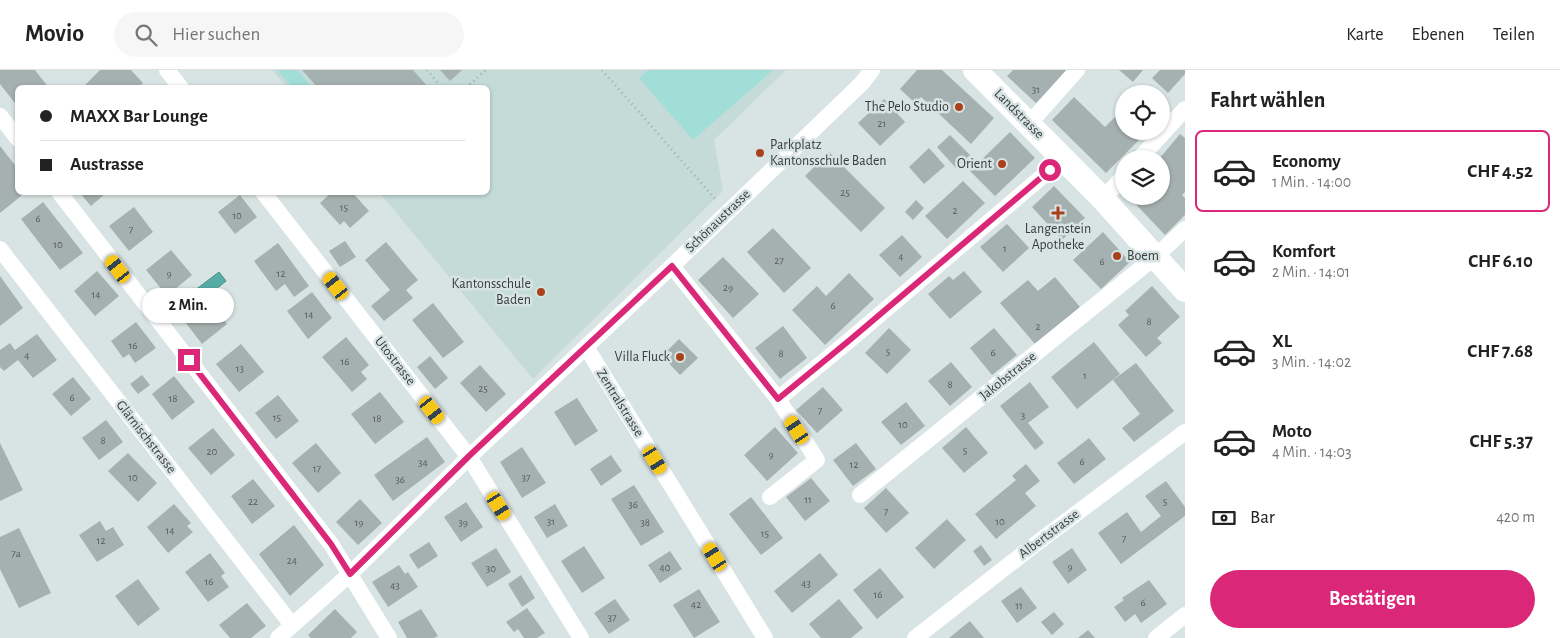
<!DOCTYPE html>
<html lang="de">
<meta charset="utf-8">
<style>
:root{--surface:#fff;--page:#f6f6f6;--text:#222;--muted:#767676;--line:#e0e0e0;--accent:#db2777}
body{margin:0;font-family:"Alegreya Sans",sans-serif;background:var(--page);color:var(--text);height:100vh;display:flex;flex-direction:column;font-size:19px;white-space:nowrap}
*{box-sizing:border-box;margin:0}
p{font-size:16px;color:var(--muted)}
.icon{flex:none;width:28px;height:28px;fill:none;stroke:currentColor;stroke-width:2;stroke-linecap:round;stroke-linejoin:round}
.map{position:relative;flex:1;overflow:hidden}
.drawer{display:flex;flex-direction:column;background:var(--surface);width:375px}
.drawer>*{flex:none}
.top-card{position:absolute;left:15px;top:15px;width:475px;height:110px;border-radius:8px;box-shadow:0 1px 4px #0004;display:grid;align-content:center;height:110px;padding:0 25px;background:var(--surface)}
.buttons{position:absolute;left:1115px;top:15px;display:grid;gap:10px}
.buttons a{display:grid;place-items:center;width:55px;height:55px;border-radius:50%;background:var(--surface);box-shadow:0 1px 4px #0004;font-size:25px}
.end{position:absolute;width:22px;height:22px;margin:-11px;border:6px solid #db2777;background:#fff;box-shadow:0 0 0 2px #fff}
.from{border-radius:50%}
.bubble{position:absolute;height:35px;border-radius:18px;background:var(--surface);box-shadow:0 1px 4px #0004;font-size:16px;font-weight:700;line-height:35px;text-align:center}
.car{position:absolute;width:15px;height:30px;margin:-15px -8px;border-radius:6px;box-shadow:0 0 4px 1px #0007;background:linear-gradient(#f5c518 24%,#345 0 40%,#f5c518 0 76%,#345 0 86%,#f5c518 0)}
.top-card b{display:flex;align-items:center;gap:18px;height:48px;font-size:19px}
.top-card b+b{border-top:1px solid var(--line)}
.top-card i{width:12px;height:12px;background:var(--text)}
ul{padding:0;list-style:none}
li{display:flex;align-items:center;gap:15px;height:82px;margin:0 10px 8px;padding:0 15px;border:2px solid transparent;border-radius:8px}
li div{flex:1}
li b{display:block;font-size:19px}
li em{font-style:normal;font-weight:700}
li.current{border-color:var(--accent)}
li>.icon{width:45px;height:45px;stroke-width:1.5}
h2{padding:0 25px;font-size:22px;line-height:60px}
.pay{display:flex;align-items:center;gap:12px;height:55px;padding:0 25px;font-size:19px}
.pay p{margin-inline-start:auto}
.action{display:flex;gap:10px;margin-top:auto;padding:10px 25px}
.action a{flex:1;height:58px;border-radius:30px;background:var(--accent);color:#fff;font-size:20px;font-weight:700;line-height:58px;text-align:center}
header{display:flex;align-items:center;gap:30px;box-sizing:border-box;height:70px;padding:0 25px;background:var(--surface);border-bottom:1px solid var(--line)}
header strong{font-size:24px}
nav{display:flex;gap:28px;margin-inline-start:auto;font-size:18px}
.search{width:350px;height:45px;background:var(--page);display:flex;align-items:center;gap:12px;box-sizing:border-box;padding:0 18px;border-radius:28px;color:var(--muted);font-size:19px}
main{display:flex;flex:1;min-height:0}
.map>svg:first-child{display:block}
</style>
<header>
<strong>Movio</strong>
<div class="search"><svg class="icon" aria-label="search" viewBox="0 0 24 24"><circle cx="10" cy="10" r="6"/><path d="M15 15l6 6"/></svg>Hier suchen</div>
<nav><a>Karte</a><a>Ebenen</a><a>Teilen</a></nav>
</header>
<main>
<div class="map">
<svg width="1185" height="568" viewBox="0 0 1185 568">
<rect width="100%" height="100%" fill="#d8e4e3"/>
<path fill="#c5dbd8" d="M272,0H786L714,70L723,121L533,309L380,123L488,122V18L287,17Z"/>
<path fill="#a1ded8" d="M277,0H297L312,17H292Z
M648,0H773L693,70L639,8Z"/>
<path fill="#57ada6" stroke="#4e8b86" d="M219,202L226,211L194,237L186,227Z"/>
<path fill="#a5b1b0" d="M0,0H35L49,18H18V37L0,14Z
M100,0H131L143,13L138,18H82Z
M302,0H413L429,18H318Z
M440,0H462L450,11Z
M917,0H942L994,48L971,74L921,27L915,33L900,19Z
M1013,0H1067L1036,33L1007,6Z
M1119,0H1143L1133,12Z
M1160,0H1185V4L1168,23L1152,8Z
M1074,27L1105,57L1122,40L1124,41V61H1144L1146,63L1106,103L1052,50Z
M884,29L905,52L880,76L858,53Z
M1010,62L1035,88L995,126L970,101Z
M1180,64L1185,68V122L1182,125L1185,128V145L1165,165L1128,126H1161V89H1159Z
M950,65L970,85L956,98L937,77Z
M0,76L18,99V122H26L0,143Z
M929,78L945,96L924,114L909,97Z
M829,82L885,138L861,162L805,106Z
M963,111L985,133L947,169L925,146Z
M1054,116L1085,148L1062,170L1032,137Z
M79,122H107L91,136Z
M332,122H352L369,141L350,158L344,151L340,155L320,133Z
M240,125L257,147L235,164L218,142Z
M916,130L924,138L913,150L905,142Z
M43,132L83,183L60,200L21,149Z
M134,137L153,162L129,181L109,156Z
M1007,154L1029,178L1003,202L980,177Z
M773,158L811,198L784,223L747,182Z
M1103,162L1130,192L1101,219L1073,190Z
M902,165L922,187L900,207L879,185Z
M345,171L356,187L340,197L329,181Z
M386,172L418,210L406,220L413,228L384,251L371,236L390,220L365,190Z
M278,173L309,216L294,227L285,214L276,221L254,191Z
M171,180L192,205L167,226L146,200Z
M723,187L759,224L733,248L698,210Z
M97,201L119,226L95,246L74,221Z
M964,201L982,222L950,249L928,224L949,206L953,210Z
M849,203L874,229L825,275L792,240L817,216L826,226Z
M0,206L23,238L0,256Z
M1055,207L1080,237L1035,274L1000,233L1028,210L1038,221Z
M1152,216L1180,247L1157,268L1162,273L1146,287L1118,255L1129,245L1125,241Z
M312,222L332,248L308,269L287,241Z
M207,229L227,254L202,274L182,248Z
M433,233L464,272L443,288L412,250Z
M136,252L156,278L135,293L129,284L123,288L111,271Z
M783,256L807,288L780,309L755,278Z
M889,258L911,280L887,304L865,283Z
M994,258L1017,285L992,305L970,278Z
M37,264L57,290L33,308L18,290L4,301L0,297V280L10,273L15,280Z
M346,267L369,295L361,302L367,309L352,322L322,287Z
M679,269L698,288L680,305L662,286Z
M1094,272L1120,304L1077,339L1051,307Z
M241,274L264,302L239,322L216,294Z
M430,286L448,308L435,319L417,297Z
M951,292L972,317L950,336L928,311Z
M1136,293L1174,341L1134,372L1122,358L1140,344L1113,310Z
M480,295L506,324L486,342L460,313Z
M142,305L150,315L138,324L130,314Z
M174,306L195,332L172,350L152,324Z
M73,307L91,329L71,346L52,324Z
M1030,312L1049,337L1028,353L1044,373L1035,380L1000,336Z
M823,317L843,340L817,363L796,340Z
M380,322L404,352L375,374L351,344Z
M278,325L299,351L276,369L255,343Z
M577,328L598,361L575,376L554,342Z
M906,332L925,356L901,375L881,352Z
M106,350L123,372L99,390L82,368Z
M775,357L798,383L767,411L744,385Z
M966,357L988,383L964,403L942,378Z
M213,358L235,385L211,405L188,378Z
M427,367L445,392L393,431L374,405Z
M1089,368L1106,389L1074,414L1057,393Z
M0,373L23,420L0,431Z
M316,373L341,403L318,423L292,393Z
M856,373L876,399L853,416L833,390Z
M522,377L546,413L522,428L500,392Z
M128,383L157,413L138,432L108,401Z
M611,385L622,401L601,416L590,399Z
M1026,394L1040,411L1025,423L1036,436L996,469L975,444L1016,410L1012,406Z
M811,408L830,431L805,451L786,427Z
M253,409L275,436L252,454L231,426Z
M1166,411L1185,437V446L1121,494L1098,463L1127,442L1141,462L1161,446L1145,426Z
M634,415L664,462L641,476L611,429Z
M886,418L909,443L886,463L864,438Z
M751,427L783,468L761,485L729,444Z
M360,429L382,453L358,475L336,452Z
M466,432L483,457L461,472L444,447Z
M174,434L191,453L187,456L193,462L168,483L147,457Z
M555,434L568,456L547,468L534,447Z
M947,449L966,470L934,499L915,478Z
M100,451L106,461L113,457L124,475L97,492L79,465Z
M294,455L324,495L290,526L259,484Z
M19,458L51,523L19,538L0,499V467Z
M429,472L438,486L418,499L409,485Z
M981,475L992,490L984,496L973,481Z
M584,476L605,508L582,523L561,491Z
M496,478L511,502L487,517L471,493Z
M1072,478L1087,500L1068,514L1052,492Z
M670,481L682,499L660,513L648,495Z
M210,483L225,503L221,506L229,517L208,532L185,502Z
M820,483L838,505L792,543L774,521Z
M399,495L405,504L408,502L418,517L388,537L372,512Z
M880,498L904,527L877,549L853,520Z
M521,505L535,528L522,537L508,514Z
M138,509L160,539L138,556L115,526Z
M1149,510L1167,534L1141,553L1135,544L1125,552L1114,537L1124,530L1122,528Z
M1021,517L1037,538L1017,553L1001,531Z
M699,519L720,552L694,568L673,535Z
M615,529L630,550L609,564L594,543Z
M839,529L863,558L851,568H821L809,554Z
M247,533L266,556L251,568H230L219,555Z
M527,538L545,563L537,568H524L518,559L514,562L506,552Z
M335,539L357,562L351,568H311L308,565Z
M421,539L438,566L434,568H407L398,552Z
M1054,542L1064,554L1052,565L1041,552Z
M970,551L984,568H949Z
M1088,560L1095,568H1078Z"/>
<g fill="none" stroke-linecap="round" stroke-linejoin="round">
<path stroke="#a5aead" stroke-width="3" stroke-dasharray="1 4" stroke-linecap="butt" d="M427,0L442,18
M602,0L717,131
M466,18L486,0"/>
<path stroke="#fff" stroke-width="16" d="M167,0L181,18
M0,46L18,69
M1029,54L1077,0
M1139,89L1185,39
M59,122L331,474L389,568
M263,122L469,387L581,568
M1103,129L1124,106
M0,179L292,555
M672,196L778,329
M586,277L765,568
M860,425L1155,187L1185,159
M770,427L817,390L778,329L851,269L1064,88
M278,568L350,504L469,387L672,196L862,13L872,0
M915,568L1033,476L1185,362
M1156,568L1185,545"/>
<path stroke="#fff" stroke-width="24" d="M975,0L1103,129L1185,220"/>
</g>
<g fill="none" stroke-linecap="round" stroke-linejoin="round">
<path stroke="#db2777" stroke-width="6" d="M189,290L331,474L350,504L469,386L672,196L778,329L851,269L1050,100"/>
</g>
<g fill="#a8411c" stroke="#d8e4e3" stroke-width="2">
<circle cx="959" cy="37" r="5"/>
<circle cx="760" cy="83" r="5"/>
<circle cx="1002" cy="94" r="5"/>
<path d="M1055.5 135.5h5v5h5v5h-5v5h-5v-5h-5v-5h5z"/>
<circle cx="1117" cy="186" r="5"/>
<circle cx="541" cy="222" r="5"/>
<circle cx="680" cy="287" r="5"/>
</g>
<g text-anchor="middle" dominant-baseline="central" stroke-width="5" stroke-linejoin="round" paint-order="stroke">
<g font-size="11" fill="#535a59">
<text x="1036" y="19">31</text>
<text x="882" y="53">21</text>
<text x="845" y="122">25</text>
<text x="344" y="137">15</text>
<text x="955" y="140">2</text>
<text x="237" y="145">10</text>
<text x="38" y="148">6</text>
<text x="131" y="159">7</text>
<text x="58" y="174">10</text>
<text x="1005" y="178">1</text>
<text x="901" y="186">4</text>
<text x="779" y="190">27</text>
<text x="1102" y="191">6</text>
<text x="169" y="203">9</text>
<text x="281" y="203">12</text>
<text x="728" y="217">29</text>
<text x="96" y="224">14</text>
<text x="833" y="235">6</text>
<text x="309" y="244">14</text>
<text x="1149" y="251">8</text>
<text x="1038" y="256">2</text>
<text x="133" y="275">16</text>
<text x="888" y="281">5</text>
<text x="993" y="282">6</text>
<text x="781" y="283">8</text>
<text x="27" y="285">4</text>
<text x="345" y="291">16</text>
<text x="240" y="298">13</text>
<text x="1085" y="305">1</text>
<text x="950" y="314">8</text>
<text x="483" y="318">25</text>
<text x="72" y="327">6</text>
<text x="173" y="328">18</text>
<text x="820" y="340">7</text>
<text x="1023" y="345">3</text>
<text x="277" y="347">15</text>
<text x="377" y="348">18</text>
<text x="903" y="354">10</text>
<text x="103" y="370">8</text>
<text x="965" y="380">5</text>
<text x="212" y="381">20</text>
<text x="771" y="384">9</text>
<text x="1082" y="391">6</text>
<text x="423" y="392">34</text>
<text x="854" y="394">12</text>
<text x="317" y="398">17</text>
<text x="133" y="407">10</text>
<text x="526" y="407">37</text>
<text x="400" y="409">36</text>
<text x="808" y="429">11</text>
<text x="253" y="431">22</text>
<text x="1165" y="431">5</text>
<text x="633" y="434">36</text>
<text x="886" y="441">7</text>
<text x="551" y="451">31</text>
<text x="1000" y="451">10</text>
<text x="359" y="452">19</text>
<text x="463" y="452">39</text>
<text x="645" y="452">38</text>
<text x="170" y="460">14</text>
<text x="765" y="463">15</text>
<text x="1124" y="468">7</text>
<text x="101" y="470">12</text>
<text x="16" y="483">7a</text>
<text x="292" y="490">24</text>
<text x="1070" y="496">9</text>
<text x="665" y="497">40</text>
<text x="491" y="498">30</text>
<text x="209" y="511">16</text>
<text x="806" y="513">43</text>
<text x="395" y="515">43</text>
<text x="878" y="524">16</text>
<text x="1143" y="532">6</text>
<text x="696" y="534">42</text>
<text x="1019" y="535">11</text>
<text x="612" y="547">37</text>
</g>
<g font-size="14" fill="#383d3c" stroke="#d8e4e3" text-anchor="end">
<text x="949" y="37">The Pelo Studio</text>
<text x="770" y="75" text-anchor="start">Parkplatz<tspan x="770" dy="16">Kantonsschule Baden</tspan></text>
<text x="992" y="94">Orient</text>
<text x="1058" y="159" text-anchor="middle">Langenstein<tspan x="1058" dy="16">Apotheke</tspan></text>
<text x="1127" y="186" text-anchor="start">Boem</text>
<text x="531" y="214">Kantonsschule<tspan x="531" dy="16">Baden</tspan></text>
<text x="670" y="287">Villa Fluck</text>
</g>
<g font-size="14" fill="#383d3c" stroke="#d8e4e3">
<text transform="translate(1019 44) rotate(45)">Landstrasse</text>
<text transform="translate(718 151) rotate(-44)">Schönaustrasse</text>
<text transform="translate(395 291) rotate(52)">Utostrasse</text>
<text transform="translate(1008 306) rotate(-39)">Jakobstrasse</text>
<text transform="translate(620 333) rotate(58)">Zentralstrasse</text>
<text transform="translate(146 367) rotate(52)">Glärnischstrasse</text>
<text transform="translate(1049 464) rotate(-37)">Albertstrasse</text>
</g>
</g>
</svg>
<div class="buttons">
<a><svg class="icon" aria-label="locate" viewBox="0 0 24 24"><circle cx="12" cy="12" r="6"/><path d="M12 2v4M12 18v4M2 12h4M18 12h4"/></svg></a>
<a><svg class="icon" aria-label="layers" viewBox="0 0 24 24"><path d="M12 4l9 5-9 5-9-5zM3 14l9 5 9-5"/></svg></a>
</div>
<i class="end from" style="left:1050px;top:100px"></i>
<i class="end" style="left:189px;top:290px"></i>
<div class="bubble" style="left:142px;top:218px;width:92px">2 Min.</div>
<i class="car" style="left:118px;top:199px;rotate:323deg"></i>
<i class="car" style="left:336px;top:216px;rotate:322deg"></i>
<i class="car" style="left:432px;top:340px;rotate:142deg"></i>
<i class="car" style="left:797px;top:360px;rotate:327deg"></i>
<i class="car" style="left:655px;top:390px;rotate:148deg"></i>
<i class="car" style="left:499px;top:436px;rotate:148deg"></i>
<i class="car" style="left:715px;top:487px;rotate:328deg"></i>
<div class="top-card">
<b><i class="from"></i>MAXX Bar Lounge</b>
<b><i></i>Austrasse</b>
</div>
</div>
<section class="drawer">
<h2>Fahrt wählen</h2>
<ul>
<li class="current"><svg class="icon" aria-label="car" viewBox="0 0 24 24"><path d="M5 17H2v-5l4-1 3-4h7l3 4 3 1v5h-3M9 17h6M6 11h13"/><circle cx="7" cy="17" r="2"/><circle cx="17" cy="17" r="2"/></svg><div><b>Economy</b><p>1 Min. · 14:00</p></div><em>CHF 4.52</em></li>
<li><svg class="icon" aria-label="car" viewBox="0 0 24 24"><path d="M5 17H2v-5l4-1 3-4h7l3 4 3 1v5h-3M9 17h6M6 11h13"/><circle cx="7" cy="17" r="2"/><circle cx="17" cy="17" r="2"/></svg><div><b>Komfort</b><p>2 Min. · 14:01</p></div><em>CHF 6.10</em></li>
<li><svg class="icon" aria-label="car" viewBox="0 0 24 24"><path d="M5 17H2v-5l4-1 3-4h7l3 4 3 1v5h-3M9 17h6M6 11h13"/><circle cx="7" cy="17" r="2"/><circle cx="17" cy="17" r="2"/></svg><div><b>XL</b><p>3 Min. · 14:02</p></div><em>CHF 7.68</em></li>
<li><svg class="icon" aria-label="car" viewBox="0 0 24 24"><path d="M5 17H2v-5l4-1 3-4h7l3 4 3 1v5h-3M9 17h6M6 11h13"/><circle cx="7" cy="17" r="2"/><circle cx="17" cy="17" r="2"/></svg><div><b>Moto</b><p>4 Min. · 14:03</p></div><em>CHF 5.37</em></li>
</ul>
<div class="pay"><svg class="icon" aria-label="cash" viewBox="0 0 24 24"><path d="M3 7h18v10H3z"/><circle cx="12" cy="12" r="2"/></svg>Bar<p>420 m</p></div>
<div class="action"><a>Bestätigen</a></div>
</section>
</main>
